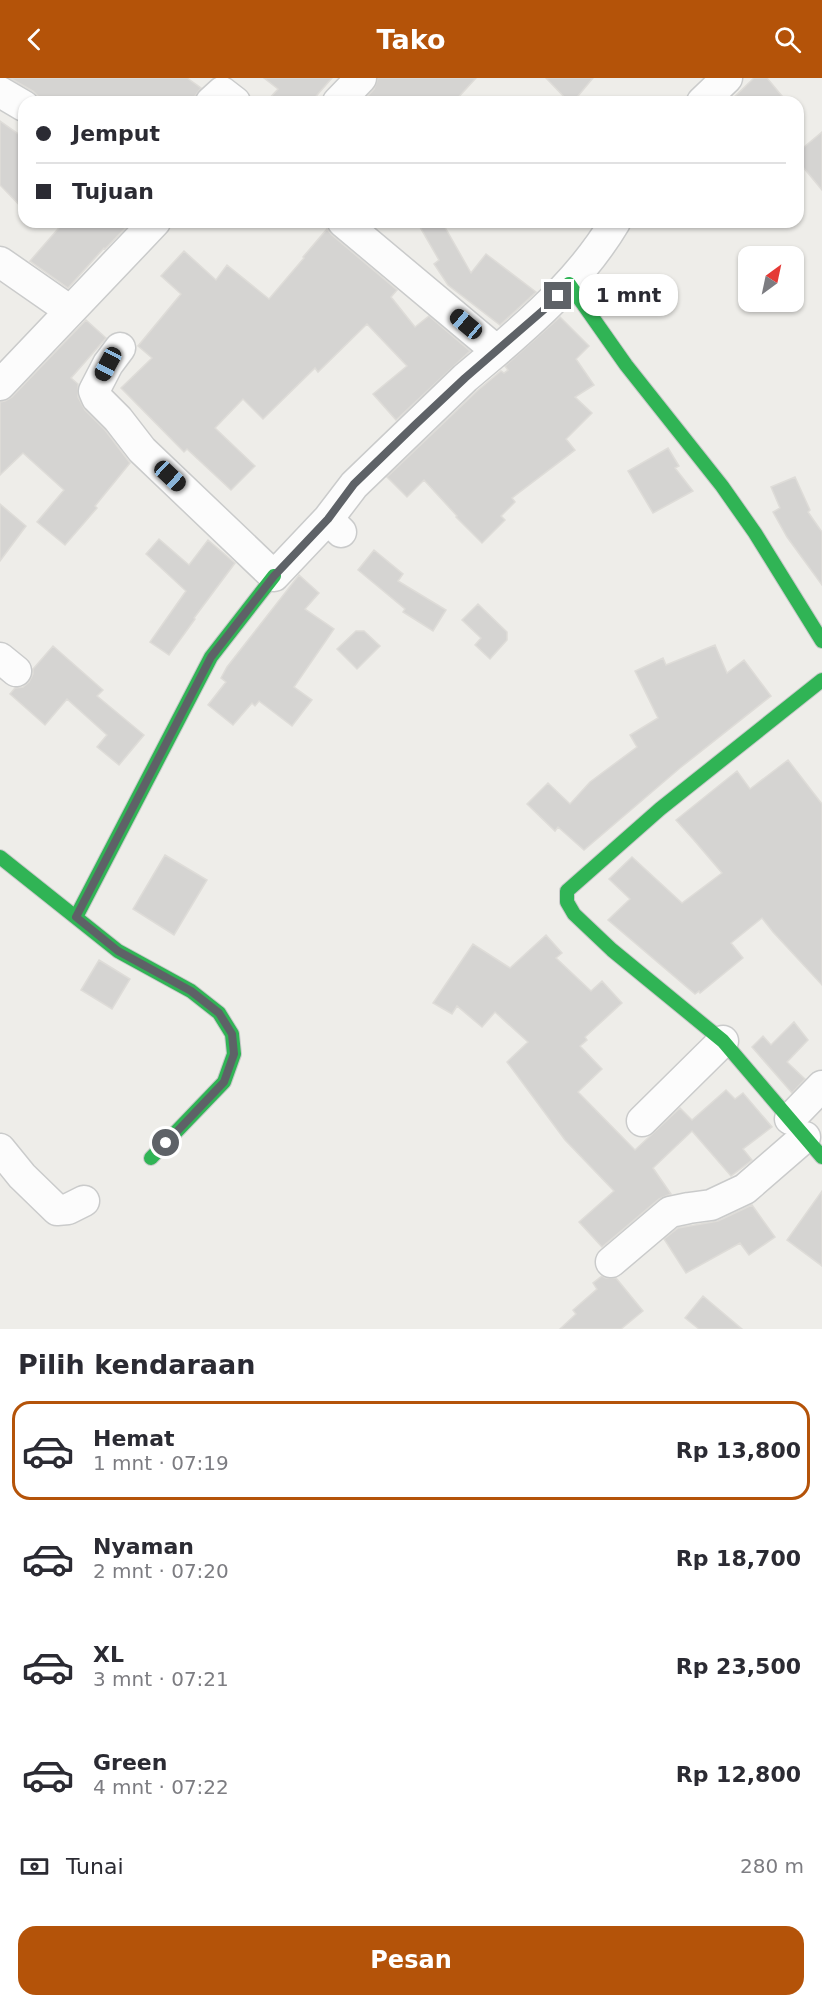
<!DOCTYPE html>
<html lang="id">
<meta charset="utf-8">
<style>
:root{--surface:#fff;--page:#f7f7f7;--text:#2b2b33;--muted:#7c7c81;--line:#e1e1e2;--accent:#b45309}
body{margin:0;font-family:"DejaVu Sans",sans-serif;background:var(--page);color:var(--text);height:100vh;display:flex;flex-direction:column;font-size:22px;white-space:nowrap}
*{box-sizing:border-box;margin:0}
p{font-size:20px;color:var(--muted)}
.icon{flex:none;width:33px;height:33px;fill:none;stroke:currentColor;stroke-width:2;stroke-linecap:round;stroke-linejoin:round}
.map{position:relative;height:1251px;overflow:hidden}
.drawer{display:flex;flex-direction:column;background:var(--surface);flex:1}
.drawer>*{flex:none}
.banner{position:absolute;left:18px;top:18px;width:786px;height:132px;border-radius:18px;box-shadow:0 2px 4px #0004;display:grid;align-content:center;height:132px;padding:0 18px;background:var(--surface)}
.needle{width:39px;rotate:33deg}
.buttons{position:absolute;left:738px;top:168px;display:grid;gap:12px}
.buttons a{display:grid;place-items:center;width:66px;height:66px;border-radius:12px;background:var(--surface);box-shadow:0 2px 4px #0004;font-size:30px}
.end{position:absolute;width:27px;height:27px;margin:-14px;border:8px solid #5e6267;background:#fff;box-shadow:0 0 0 3px #fff}
.from{border-radius:50%}
.bubble{position:absolute;height:42px;border-radius:18px;background:var(--surface);box-shadow:0 2px 4px #0004;font-size:20px;font-weight:700;line-height:42px;text-align:center}
.car{position:absolute;width:18px;height:36px;margin:-18px -9px;border-radius:8px;box-shadow:0 0 4px 2px #0007;background:linear-gradient(#222 24%,#8ab4d8 0 40%,#222 0 76%,#8ab4d8 0 86%,#222 0)}
.banner b{display:flex;align-items:center;gap:21px;height:57px;font-size:22px}
.banner b+b{border-top:2px solid var(--line)}
.banner i{width:15px;height:15px;background:var(--text)}
ul{padding:0;list-style:none}
li{display:flex;align-items:center;gap:18px;height:99px;margin:0 12px 9px;padding:0 6px;border:3px solid transparent;border-radius:18px}
li div{flex:1}
li b{display:block;font-size:22px}
li em{font-style:normal;font-weight:700}
li.current{border-color:var(--accent)}
li>.icon{width:54px;height:54px;stroke-width:1.5}
h2{padding:0 18px;font-size:27px;line-height:72px}
.pay{display:flex;align-items:center;gap:15px;height:66px;padding:0 18px;font-size:22px}
.pay p{margin-inline-start:auto}
.primary-button{display:flex;gap:12px;margin-top:auto;padding:12px 18px}
.primary-button a{flex:1;height:69px;border-radius:18px;background:var(--accent);color:#fff;font-size:24px;font-weight:700;line-height:69px;text-align:center}
header{display:flex;justify-content:space-between;align-items:center;height:78px;padding:0 18px;background:var(--accent);color:#fff;font-size:27px;font-weight:700}
.map>svg:first-child{display:block}
</style>
<header><svg class="icon" aria-label="back" viewBox="0 0 24 24"><path d="M15 5l-7 7 7 7"/></svg>Tako<svg class="icon" aria-label="search" viewBox="0 0 24 24"><circle cx="10" cy="10" r="6"/><path d="M15 15l6 6"/></svg></header>
<div class="map">
<svg width="822" height="1251" viewBox="0 0 822 1251">
<rect width="100%" height="100%" fill="#eeede9"/>
<path fill="#d5d4d2" stroke="#dedcd8" stroke-width="1.5" d="M10,0H187L201,10L195,18L194,24H40L39,19L33,13Z
M264,0H332L311,24H266L278,11Z
M378,0H476L454,24H362L374,11Z
M546,0H593L573,24H569Z
M754,0H767L787,24H729Z
M0,43L24,60V132L0,107Z
M822,54V112L798,83V74Z
M64,144H131L105,171L104,170L68,210L30,183Z
M417,144H442L471,195L486,176L536,214L500,247L448,207L434,186L439,182Z
M327,151L332,157L397,212L391,219L415,249L429,238L470,273L396,342L373,316L407,288L367,246L318,294L315,290L263,341L243,321L215,350L255,388L231,412L187,371L184,374L121,310L152,280L138,268L181,216L161,198L184,173L216,202L227,187L269,221L304,180L303,179Z
M560,239L589,268L576,281L594,307L575,319L592,335L566,361L575,372L512,420L515,424L501,438L505,442L482,465L456,439L457,438L424,402L407,419L387,399L477,313L501,293L504,295L508,292L505,288Z
M86,242L106,260L71,300L78,306V319L85,332L105,352L130,385L95,428L97,430L65,467L37,444L64,412L23,375L0,397V324L5,323L12,319Z
M668,370L679,388L675,390L693,413L653,435L628,393Z
M795,399L810,432L808,434L822,454V507L787,459L773,434L780,430L771,409Z
M0,426L26,448L0,483Z
M159,461L189,487L208,462L235,485L194,540L195,541L169,577L150,564L186,513L146,476Z
M374,472L403,496L398,503L446,532L433,553L403,534L405,531L358,492Z
M299,497L319,515L305,531L334,551L294,609L312,622L292,648L259,623L255,628L252,625L233,647L208,627L226,604L221,600L227,589Z
M478,526L507,554V562L490,581L475,567L481,560L462,542Z
M356,553H364L380,568L357,591L337,571Z
M715,567L727,595L744,582L771,618L680,690L584,772L558,749L555,753L527,726L548,705L570,726L590,704L637,669L630,657L658,640L635,593L663,580L666,587Z
M53,568L103,612L97,618L144,657L119,687L97,669L107,657L67,621L45,647L10,616L15,610L23,609L29,604L33,596V591Z
M788,682L822,726V907L773,854L762,840L731,865L743,880L700,915L699,913L695,916L608,842L630,821L609,801L632,779L682,825L722,795L693,761L676,742L737,693L750,711Z
M165,777L207,802L174,857L133,831Z
M546,857L562,875L556,880L591,913L602,903L622,925L585,959L587,962L580,968L602,991L578,1014L635,1072L680,1030L692,1042L726,1012L735,1021L743,1015L772,1049L743,1071L752,1082L731,1098L692,1053L653,1090L671,1116L659,1121L602,1169L579,1144L614,1113L565,1062L507,984L528,964L495,934L482,949L457,928L452,936L433,925L473,866L510,890Z
M99,882L130,901L112,931L81,912Z
M794,944L808,962L787,984L805,1001L792,1015L752,969L763,958L771,967Z
M822,1113V1188L787,1162Z
M752,1127L775,1159L749,1177L740,1165L686,1195L664,1161L678,1150L718,1143Z
M602,1198L606,1200H616L643,1233L621,1251H560L576,1236L573,1232L597,1211L593,1205Z
M703,1218L742,1251H699L685,1240Z"/>
<g fill="none" stroke-linecap="round" stroke-linejoin="round">
<defs>
<path id="street" d="M0,14L24,28
M211,24L222,14L235,24
M338,24L361,0
M702,24L727,0
M343,144L497,273C542,234 584,196 615,144
M0,184L69,232
M120,270L108,286L94,313L97,320L118,341L142,372L274,498L328,441
M0,307L155,144
M341,454L328,441L354,407L465,300L497,273
M0,580L16,593
M790,1041L822,1008
M642,1043L723,963
M0,1071L22,1098L57,1132L68,1131L84,1123
M611,1184L670,1134L689,1130L711,1127L745,1111L805,1059"/>
<path id="fast" d="M569,206L626,287L722,408L755,455L822,563
M822,602L660,731L567,813V824L574,836L612,872L723,963L822,1079
M0,779L118,873L191,913L219,935L232,956L234,976L224,1004L151,1080
M76,839L211,579L274,498"/>
</defs>
<use href="#street" stroke="#cacbcb" stroke-width="33"/>
<use href="#fast" stroke="#c9c9ca" stroke-width="16"/>
<use href="#street" stroke="#fcfcfc" stroke-width="30"/>
<use href="#fast" stroke="#30b455" stroke-width="14"/>
</g>
<g fill="none" stroke-linecap="round" stroke-linejoin="round">
<path stroke="#5e6267" stroke-width="8" d="M166,1065L224,1004L234,976L232,956L219,935L191,913L118,873L76,839L211,579L274,498L328,441L354,406L415,347L465,300L547,229L558,218"/>
</g>
</svg>
<div class="buttons">
<a><svg class="needle" viewBox="-14 -14 28 28"><path d="M0-13l5 13h-10z" fill="#e53935"/><path d="M0 13l5-13h-10z" fill="#7c7c81"/></svg></a>
</div>
<i class="end from" style="left:166px;top:1065px"></i>
<i class="end" style="left:558px;top:218px"></i>
<div class="bubble" style="left:579px;top:196px;width:99px">1 mnt</div>
<i class="car" style="left:466px;top:246px;rotate:310deg"></i>
<i class="car" style="left:108px;top:286px;rotate:208deg"></i>
<i class="car" style="left:170px;top:398px;rotate:133deg"></i>
<div class="banner">
<b><i class="from"></i>Jemput</b>
<b><i></i>Tujuan</b>
</div>
</div>
<section class="drawer">
<h2>Pilih kendaraan</h2>
<ul>
<li class="current"><svg class="icon" aria-label="car" viewBox="0 0 24 24"><path d="M5 17H2v-5l4-1 3-4h7l3 4 3 1v5h-3M9 17h6M6 11h13"/><circle cx="7" cy="17" r="2"/><circle cx="17" cy="17" r="2"/></svg><div><b>Hemat</b><p>1 mnt · 07:19</p></div><em>Rp 13,800</em></li>
<li><svg class="icon" aria-label="car" viewBox="0 0 24 24"><path d="M5 17H2v-5l4-1 3-4h7l3 4 3 1v5h-3M9 17h6M6 11h13"/><circle cx="7" cy="17" r="2"/><circle cx="17" cy="17" r="2"/></svg><div><b>Nyaman</b><p>2 mnt · 07:20</p></div><em>Rp 18,700</em></li>
<li><svg class="icon" aria-label="car" viewBox="0 0 24 24"><path d="M5 17H2v-5l4-1 3-4h7l3 4 3 1v5h-3M9 17h6M6 11h13"/><circle cx="7" cy="17" r="2"/><circle cx="17" cy="17" r="2"/></svg><div><b>XL</b><p>3 mnt · 07:21</p></div><em>Rp 23,500</em></li>
<li><svg class="icon" aria-label="car" viewBox="0 0 24 24"><path d="M5 17H2v-5l4-1 3-4h7l3 4 3 1v5h-3M9 17h6M6 11h13"/><circle cx="7" cy="17" r="2"/><circle cx="17" cy="17" r="2"/></svg><div><b>Green</b><p>4 mnt · 07:22</p></div><em>Rp 12,800</em></li>
</ul>
<div class="pay"><svg class="icon" aria-label="cash" viewBox="0 0 24 24"><path d="M3 7h18v10H3z"/><circle cx="12" cy="12" r="2"/></svg>Tunai<p>280 m</p></div>
<div class="primary-button"><a>Pesan</a></div>
</section>
